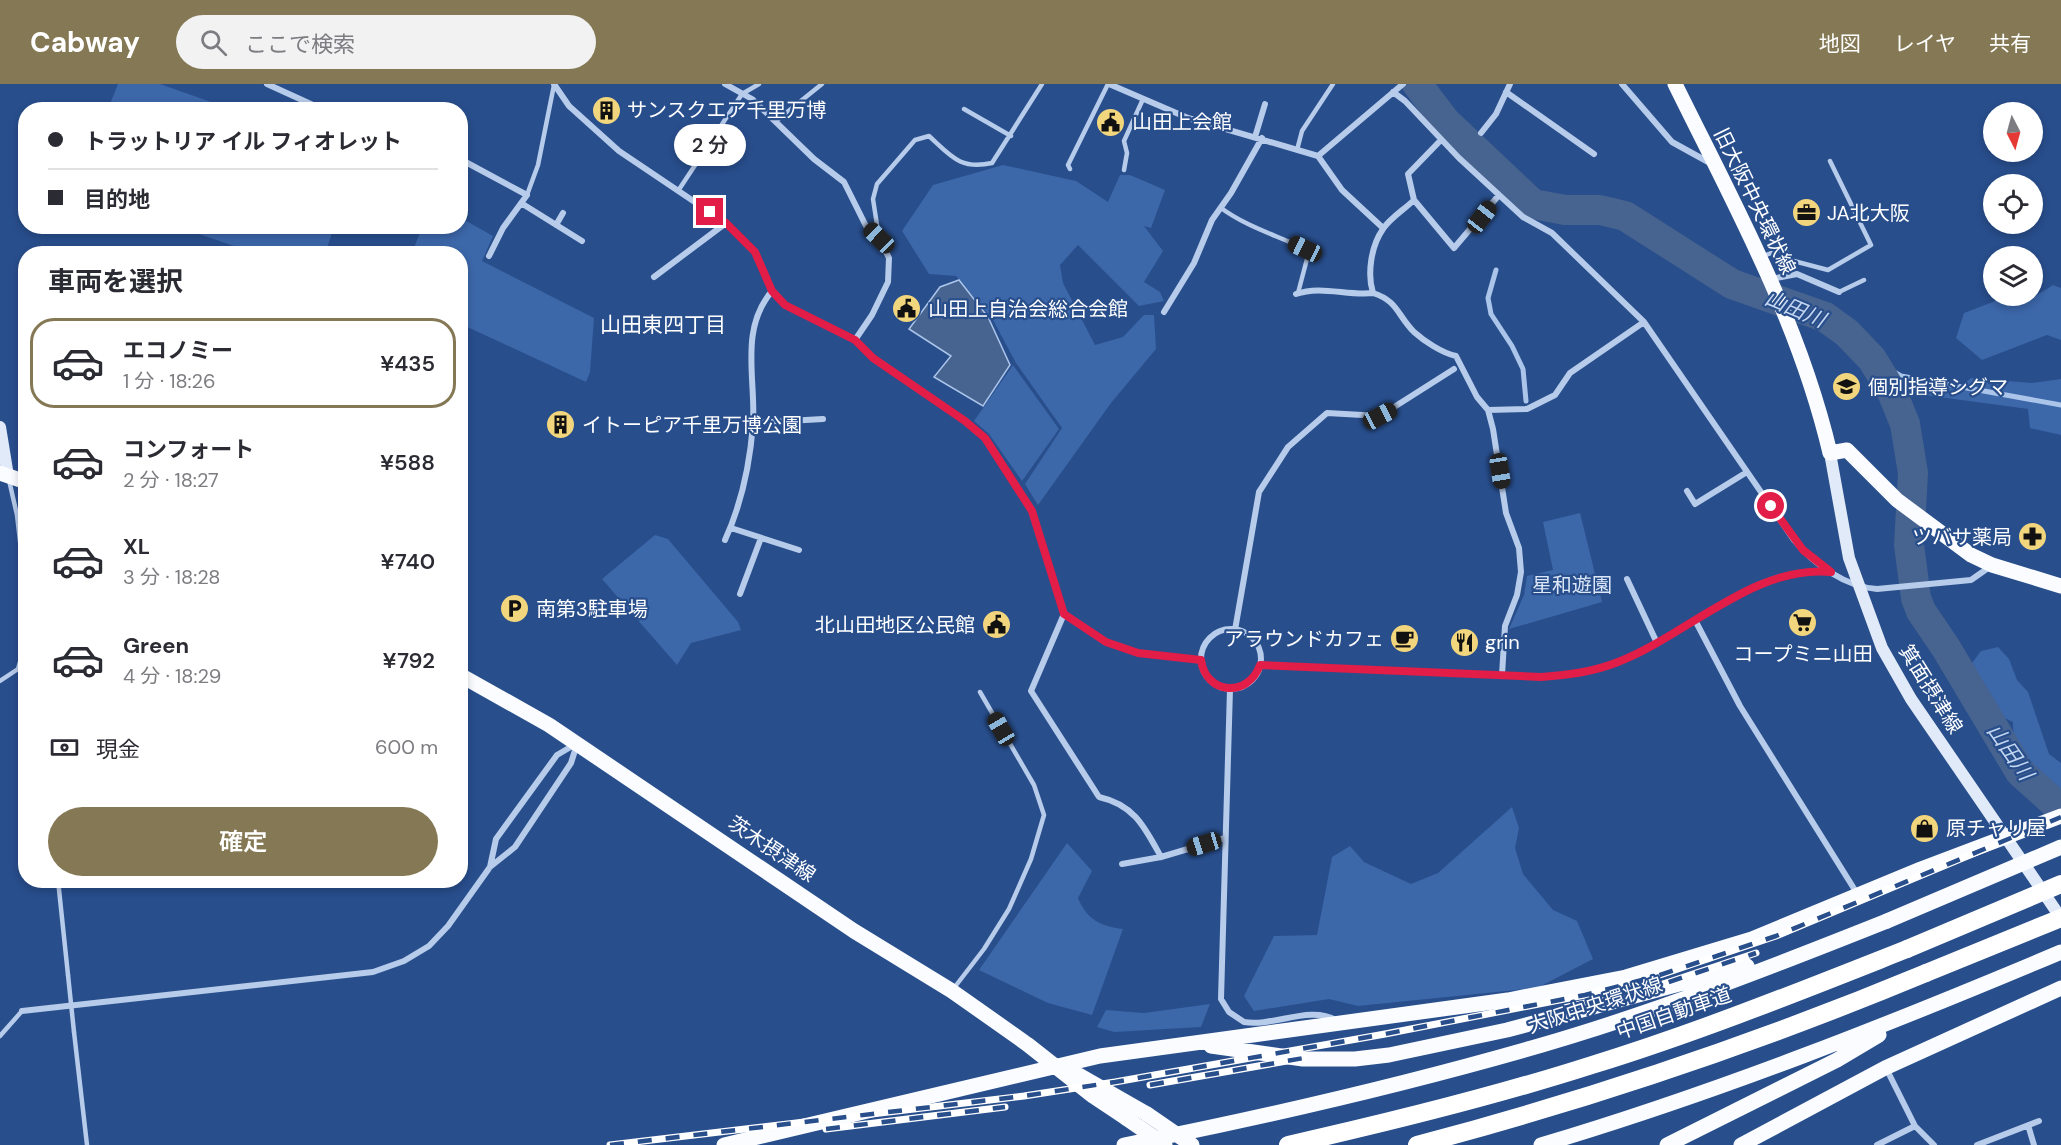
<!DOCTYPE html>
<html lang="ja">
<meta charset="utf-8">
<style>
:root{--surface:#fff;--page:#f2f2f3;--text:#2b2b33;--muted:#7c7c81;--line:#e1e1e2;--accent:#857854}
body{margin:0;font-family:"DM Sans","Noto Sans JP",sans-serif;background:var(--page);color:var(--text);height:100vh;display:flex;flex-direction:column;font-size:22px;white-space:nowrap}
*{box-sizing:border-box;margin:0}
p{font-size:20px;color:var(--muted)}
.icon{flex:none;width:33px;height:33px;fill:none;stroke:currentColor;stroke-width:2;stroke-linecap:round;stroke-linejoin:round}
.map{position:relative;flex:1;overflow:hidden}
.side{position:absolute;left:18px;top:162px;width:450px;height:642px;display:flex;flex-direction:column;background:var(--surface);border-radius:24px;box-shadow:0 3px 9px #0003}
.side>*{flex:none}
.top-card{position:absolute;left:18px;top:18px;width:450px;height:132px;border-radius:24px;box-shadow:0 3px 9px #0003;display:grid;align-content:center;height:132px;padding:0 30px;background:var(--surface)}
.needle{width:39px;rotate:174deg}
.controls{position:absolute;left:1983px;top:18px;display:grid;gap:12px}
.controls a{display:grid;place-items:center;width:60px;height:60px;border-radius:50%;background:var(--surface);box-shadow:0 3px 9px #0003;font-size:30px}
.end{position:absolute;width:27px;height:27px;margin:-14px;border:8px solid #e11d48;background:#fff;box-shadow:0 0 0 3px #fff}
.from{border-radius:50%}
.bubble{position:absolute;height:42px;border-radius:21px;background:var(--surface);box-shadow:0 3px 9px #0003;font-size:20px;font-weight:600;line-height:42px;text-align:center}
.car{position:absolute;width:18px;height:36px;margin:-18px -9px;border-radius:8px;box-shadow:0 0 4px 2px #0007;background:linear-gradient(#222 24%,#8ab4d8 0 40%,#222 0 76%,#8ab4d8 0 86%,#222 0)}
.top-card b{display:flex;align-items:center;gap:21px;height:57px;font-size:22px}
.top-card b+b{border-top:2px solid var(--line)}
.top-card i{width:15px;height:15px;background:var(--text)}
ul{padding:0;list-style:none}
li{display:flex;align-items:center;gap:18px;height:90px;margin:0 12px 9px;padding:0 18px;border:3px solid transparent;border-radius:24px}
li div{flex:1}
li b{display:block;font-size:22px}
li em{font-style:normal;font-weight:600}
li.active{border-color:var(--accent)}
li>.icon{width:54px;height:54px;stroke-width:1.5}
h2{padding:0 30px;font-size:27px;line-height:72px}
.pay{display:flex;align-items:center;gap:15px;height:66px;padding:0 30px;font-size:22px}
.pay p{margin-inline-start:auto}
.action{display:flex;gap:12px;margin-top:auto;padding:12px 30px}
.action a{flex:1;height:69px;border-radius:36px;background:var(--accent);color:#fff;font-size:24px;font-weight:600;line-height:69px;text-align:center}
header{display:flex;align-items:center;gap:36px;box-sizing:border-box;height:84px;padding:0 30px;background:var(--accent);color:#fff}
header strong{font-size:28px}
nav{display:flex;gap:33px;margin-inline-start:auto;font-size:21px}
.search{width:420px;height:54px;background:var(--page);display:flex;align-items:center;gap:15px;box-sizing:border-box;padding:0 21px;border-radius:33px;color:var(--muted);font-size:22px}
.map>svg:first-child{display:block}
</style>
<header>
<strong>Cabway</strong>
<div class="search"><svg class="icon" aria-label="search" viewBox="0 0 24 24"><circle cx="10" cy="10" r="6"/><path d="M15 15l6 6"/></svg>ここで検索</div>
<nav><a>地図</a><a>レイヤ</a><a>共有</a></nav>
</header>
<div class="map">
<svg width="2061" height="1061" viewBox="0 0 2061 1061">
<rect width="100%" height="100%" fill="#284e8c"/>
<path fill="#3c67a9" d="M118,0H160L231,25H108Z
M1003,81L1076,97L1108,118L1120,91H1130L1165,106L1151,144L1144,142L1163,167L1144,198L1160,208L1164,217L1139,222L1078,161L1060,181L1063,199L1095,261L1123,253L1144,231H1154L1156,265L1111,319L1038,421L1025,400L1062,344L1016,279L993,236L956,192L929,190L902,147L933,101Z
M461,134L493,152L482,177L594,234L590,288L586,298L461,240L460,170L412,169L422,143L460,142Z
M179,143H334L325,170L254,169Z
M2053,201L2061,204V256L2047,251L1982,276L1956,254L1964,229L1998,216L2023,220Z
M1013,281L1059,345L1022,397L989,350L974,337Z
M1971,294L2032,299L2061,295V351L2030,344L2028,325L1924,311V302L1959,304Z
M1580,429L1602,518L1509,545L1524,511L1527,492L1553,486L1543,438Z
M655,451L668,455L738,538L741,546L691,559L677,581L602,495Z
M1998,563L2009,575L2017,596L2028,608L2049,670L2061,679V706C2035,694 2012,668 2013,638L1990,627L1983,613L1985,604L1969,583L1981,567Z
M1512,723L1519,744L1515,764L1523,790L1553,826L1577,837L1593,875L1537,904L1358,922L1329,915L1254,927L1244,912L1274,852L1317,851L1332,773L1350,762L1364,778L1411,800L1438,789Z
M1067,759L1092,787L1078,814C1087,836 1101,842 1123,845L1092,931L1048,919L979,886Z
M1210,920L1201,943L1114,948L1097,943L1106,926L1144,929Z"/>
<path fill="#47638f" stroke="#abc5ea" stroke-width="1.5" d="M959,196L988,233L1010,281L983,322L934,293L951,272L909,245L940,203Z"/>
<g fill="none" stroke-linecap="round" stroke-linejoin="round">
<path stroke="#abc5ea" stroke-width="5" d="M1496,186L1488,214L1491,230L1512,262L1523,285L1526,317
M1866,267L1880,280L1901,292L2061,321"/>
<path stroke="#47638f" stroke-width="30" d="M1417,0L1446,38L1533,120L1565,126H1600L1625,132L1732,200L1825,233L1847,249L1872,275L1892,308L1905,340L1913,389L1909,461L1916,514L1921,527L1946,564L2020,688L2061,725"/>
<path stroke="#b7cbea" stroke-width="4.5" d="M964,25L1011,52
M776,37L822,0
M1297,66L1302,47L1333,0
M1070,85L1068,81L1108,0
M1124,86L1127,69L1124,57L1143,15
M678,107L742,10L759,0
M527,111L538,81L554,1
M1221,124C1247,143 1276,151 1305,165L1307,175L1298,209
M879,154L873,115L877,100L915,56L929,52C951,72 960,86 992,79L1042,0
M1763,172L1785,164L1790,176L1828,186L1871,161L1830,77
M1839,208L1864,196
M9,396L17,431L26,509
M0,597L18,585L26,558
M58,796L68,891
M954,904L984,865L1009,825L1031,775L1044,731L1034,701L980,608
M74,948L87,1061
M0,952L22,927"/>
<path stroke="#b7cbea" stroke-width="6" d="M267,0L324,26
M554,0L569,22L619,67L726,139L755,168L772,207L785,221L855,256L873,274L965,337L985,354L1032,427L1064,530L1106,558L1138,569L1201,576
M725,0L752,15L814,75L844,98L866,142L879,154L889,174L888,198L872,231L855,256
M1109,0L1188,34L1318,72L1403,0
M1622,0L1672,58L1710,79
M1393,8L1405,17L1459,74L1523,133L1552,149L1644,238L1794,456C1813,480 1846,503 1877,505L1971,496L1991,482
M1506,8L1594,70
M1481,49L1496,30L1510,0
M1255,53L1265,20
M1440,57L1408,90L1414,116L1454,164L1499,111
M1318,72L1342,106L1383,144
M460,75L527,111L503,144L489,172
M1414,116C1405,125 1390,134 1383,145C1371,162 1367,190 1373,209C1398,217 1397,231 1414,248C1424,257 1442,269 1456,272L1477,313L1488,326L1493,345L1506,429L1519,464L1521,488L1517,511L1505,542L1502,591
M521,119L582,157
M556,141L563,129
M654,193L726,139
M1771,195L1797,190L1839,208
M1296,210C1321,201 1347,212 1373,209
M1164,228L1194,179L1212,136L1231,109L1262,54
M1488,326L1527,325L1555,311L1570,289L1644,238
M753,339L823,335
M1687,407L1695,420L1747,388
M731,444L799,466
M725,456C741,421 750,379 753,340C756,295 739,246 772,207
M1627,495L1657,559
M740,510L761,454
M1064,530L1031,607L1099,713C1135,721 1145,744 1161,773
M1696,538L1740,622L1858,811
M1201 575a30 30 0 1 1 60 0a30 30 0 1 1-60 0Z
M1235,546L1259,408L1288,363L1327,329L1380,332L1454,285
M1260,581L1541,593C1568,591 1593,587 1618,578C1687,552 1753,480 1830,488
M1230,605L1221,915L1229,928L1244,938C1274,943 1309,921 1336,936
M1122,780L1161,773L1225,754
M490,783L496,755L557,671L574,661
M22,927L373,888L404,877L429,862L448,842L490,783L515,763L571,679L577,660
M1886,984L1915,1042L1934,1061
M2028,1041L2034,1061
M1877,1061L1915,1042
M1977,1061L2039,1037"/>
<path stroke="#e1eaf9" stroke-width="12" d="M0,343L8,392
M1830,369L1849,474L1882,564L1911,615L2061,834"/>
<path stroke="#fafcff" stroke-width="15" d="M1675,0C1734,120 1799,237 1830,369L1847,366L1897,416L1971,471L1992,481L2061,502
M0,389L26,398
M460,591L549,641L854,847L952,907L1027,960L1093,1012L1126,1034
M1211,962L1303,975H1355L1389,971L1507,946L1747,882
M1070,986L1147,1030
M724,1061L1100,972L1508,916L1626,893L1752,855L1921,785L2061,732
M1124,1061C1265,1033 1404,1001 1542,961C1659,927 1774,882 1887,837
M1541,1061C1719,1008 1890,940 2061,868
M1667,1061L1837,976L1879,951
M1741,1061L1885,984L2061,904"/>
<path stroke="#fff" stroke-width="18" d="M1288,1061C1390,1038 1492,1013 1592,981C1699,948 1803,906 1907,865
M1417,1061C1591,1015 1760,958 1926,889"/>
<defs>
<path id="rail" d="M1560,925L1660,901L1756,869
M1150,1001L1304,974
M826,1045L1005,1023
M610,1061L1024,1012L1115,998L1385,950L1585,911L1657,892L1776,852L2061,733"/>
</defs>
<use href="#rail" stroke="#fff" stroke-width="7"/>
<use href="#rail" stroke="#284e8c" stroke-width="4.5" stroke-dasharray="14" stroke-linecap="butt"/>
<path stroke="#b7cbea" stroke-width="4.5" d="M68,891L74,948"/>
<path stroke="#fafcff" stroke-width="15" d="M1887,837L2061,763
M1147,1030L1192,1061
M1126,1034L1165,1061"/>
<path stroke="#fff" stroke-width="18" d="M1907,865L2061,800
M1926,889L2061,834"/>
</g>
<g fill="none" stroke-linecap="round" stroke-linejoin="round">
<path stroke="#e11d48" stroke-width="8" d="M710,128L726,139L755,168L772,207L785,221L855,256L873,274L965,337L985,354L1032,427L1064,530L1106,558L1138,569L1201,576C1206,611 1248,614 1260,581L1541,593C1568,591 1593,588 1618,578C1686,552 1755,480 1831,488L1803,466L1771,422"/>
</g>
<defs>
<symbol id="building-disc" viewBox="-11 -11 22 22"><circle r="9.5" fill="#f2d67d" stroke="#284e8c"/><path d="M-4-6H4V6H1V3H-1V6H-4ZM-2.5-4.3h1.7v1.8h-1.7ZM.8-4.3h1.7v1.8H.8ZM-2.5-1h1.7V.8h-1.7ZM.8-1h1.7V.8H.8Z" fill="#111"/></symbol>
<symbol id="civic-disc" viewBox="-11 -11 22 22"><circle r="9.5" fill="#f2d67d" stroke="#284e8c"/><path d="M-.6-6.5H3V-4.5H.6V-3L4-1V1h2V6H-6V1h2V-1L-.6-3ZM-1.2 2.5V6h2.4V2.5Z" fill="#111"/></symbol>
<symbol id="office-disc" viewBox="-11 -11 22 22"><circle r="9.5" fill="#f2d67d" stroke="#284e8c"/><path d="M-6-3h4V-5.5h4V-3h4V5H-6ZM-1-4.5V-3h2v-1.5ZM-6 0V1H6V0Z" fill="#111"/></symbol>
<symbol id="school-disc" viewBox="-11 -11 22 22"><circle r="9.5" fill="#f2d67d" stroke="#284e8c"/><path d="M0-5L7-2L0 1L-7-2ZM-4 1L0 2.5L4 1V4Q0 6-4 4Z" fill="#111"/></symbol>
<symbol id="pharmacy-disc" viewBox="-11 -11 22 22"><circle r="9.5" fill="#f2d67d" stroke="#284e8c"/><path d="M-2-6h4v4h4v4h-4v4h-4v-4h-4v-4h4Z" fill="#111"/></symbol>
<symbol id="parking-disc" viewBox="-11 -11 22 22"><circle r="9.5" fill="#f2d67d" stroke="#284e8c"/><path d="M-3.5-5.5H1a3.5 3.5 0 0 1 0 7H-1V5.5H-3.5ZM-1-3.4V-.6H.8a1.4 1.4 0 0 0 0-2.8Z" fill="#111"/></symbol>
<symbol id="supermarket-disc" viewBox="-11 -11 22 22"><circle r="9.5" fill="#f2d67d" stroke="#284e8c"/><path d="M-6-5.5h2.5l.6 2H6L4.5 2H-2.5L-4.4-4H-6ZM-1.5 3.2a1.3 1.3 0 1 0 .1 0ZM3 3.2a1.3 1.3 0 1 0 .1 0Z" fill="#111"/></symbol>
<symbol id="cafe-disc" viewBox="-11 -11 22 22"><circle r="9.5" fill="#f2d67d" stroke="#284e8c"/><path d="M-5.5-4.5H6V0H3Q3 3.5 0 3.5H-2.5Q-5.5 3.5-5.5 0ZM3-3.2v2h1.7v-2ZM-6 4.5H4V6H-6Z" fill="#111"/></symbol>
<symbol id="restaurant-disc" viewBox="-11 -11 22 22"><circle r="9.5" fill="#f2d67d" stroke="#284e8c"/><path d="M-5-6h1v4h1v-4h1v4h1v-4h1v5L-1.5 .5V6h-2V.5L-5-1ZM5-6V6H3V1.5H1.5Q1.5-4 5-6Z" fill="#111"/></symbol>
<symbol id="shop-disc" viewBox="-11 -11 22 22"><circle r="9.5" fill="#f2d67d" stroke="#284e8c"/><path d="M-5-2.5h2.3a2.7 3.5 0 0 1 5.4 0H5L5.5 6h-11ZM-1.5-2.5h3a1.5 2.3 0 0 0-3 0Z" fill="#111"/></symbol>
</defs>
<g fill-rule="evenodd">
<use href="#building-disc" x="590" y="10" width="33" height="33"/>
<use href="#civic-disc" x="1094" y="22" width="33" height="33"/>
<use href="#office-disc" x="1790" y="112" width="33" height="33"/>
<use href="#civic-disc" x="890" y="208" width="33" height="33"/>
<use href="#school-disc" x="1830" y="286" width="33" height="33"/>
<use href="#building-disc" x="544" y="324" width="33" height="33"/>
<use href="#pharmacy-disc" x="2016" y="436" width="33" height="33"/>
<use href="#parking-disc" x="498" y="508" width="33" height="33"/>
<use href="#supermarket-disc" x="1786" y="522" width="33" height="33"/>
<use href="#civic-disc" x="980" y="524" width="33" height="33"/>
<use href="#cafe-disc" x="1388" y="538" width="33" height="33"/>
<use href="#restaurant-disc" x="1448" y="542" width="33" height="33"/>
<use href="#shop-disc" x="1908" y="728" width="33" height="33"/>
</g>
<g text-anchor="middle" dominant-baseline="central" stroke-width="4.5" stroke-linejoin="round" paint-order="stroke">
<g font-size="20" fill="#fff" stroke="#284e8c" text-anchor="start">
<text x="627" y="26">サンスクエア千里万博</text>
<text x="1132" y="38">山田上会館</text>
<text x="1827" y="129">JA北大阪</text>
<text x="928" y="225">山田上自治会総合会館</text>
<text x="1868" y="303">個別指導シグマ</text>
<text x="582" y="341">イトーピア千里万博公園</text>
<text x="2012" y="453" text-anchor="end">ツバサ薬局</text>
<text x="536" y="525">南第3駐車場</text>
<text x="975" y="541" text-anchor="end">北山田地区公民館</text>
<text x="1384" y="555" text-anchor="end">アラウンドカフェ</text>
<text x="1485" y="558">grin</text>
<text x="1803" y="570" text-anchor="middle">コープミニ山田</text>
<text x="1946" y="744">原チャリ屋</text>
</g>
<g font-size="20" fill="#fff" stroke="#284e8c">
<text transform="translate(1755 117) rotate(64)">旧大阪中央環状線</text>
<text transform="translate(1931 605) rotate(58)">箕面摂津線</text>
<text transform="translate(772 765) rotate(34)">茨木摂津線</text>
<text transform="translate(1595 921) rotate(-18)">大阪中央環状線</text>
<text transform="translate(1674 929) rotate(-19)">中国自動車道</text>
</g>
<g font-size="20" fill="#dbe7f8" stroke="#284e8c">
<text x="1572" y="501">星和遊園</text>
</g>
<g font-size="21" font-style="italic" fill="#c3d6f1" stroke="#284e8c">
<text transform="translate(1795 225) rotate(23)">山田川</text>
<text transform="translate(2010 668) rotate(55)">山田川</text>
</g>
<g font-size="21" fill="#fff" stroke="#284e8c">
<text x="663" y="241">山田東四丁目</text>
</g>
</g>
</svg>
<div class="controls">
<a><svg class="needle" viewBox="-14 -14 28 28"><path d="M0-13l5 13h-10z" fill="#e53935"/><path d="M0 13l5-13h-10z" fill="#7c7c81"/></svg></a>
<a><svg class="icon" aria-label="locate" viewBox="0 0 24 24"><circle cx="12" cy="12" r="6"/><path d="M12 2v4M12 18v4M2 12h4M18 12h4"/></svg></a>
<a><svg class="icon" aria-label="layers" viewBox="0 0 24 24"><path d="M12 4l9 5-9 5-9-5zM3 14l9 5 9-5"/></svg></a>
</div>
<i class="end from" style="left:1771px;top:422px"></i>
<i class="end" style="left:710px;top:128px"></i>
<div class="bubble" style="left:674px;top:40px;width:72px">2 分</div>
<i class="car" style="left:1482px;top:133px;rotate:38deg"></i>
<i class="car" style="left:879px;top:154px;rotate:314deg"></i>
<i class="car" style="left:1305px;top:165px;rotate:295deg"></i>
<i class="car" style="left:1380px;top:332px;rotate:62deg"></i>
<i class="car" style="left:1500px;top:387px;rotate:171deg"></i>
<i class="car" style="left:1001px;top:645px;rotate:330deg"></i>
<i class="car" style="left:1204px;top:760px;rotate:253deg"></i>
<div class="top-card">
<b><i class="from"></i>トラットリア イル フィオレット</b>
<b><i></i>目的地</b>
</div>
<section class="side">
<h2>車両を選択</h2>
<ul>
<li class="active"><svg class="icon" aria-label="car" viewBox="0 0 24 24"><path d="M5 17H2v-5l4-1 3-4h7l3 4 3 1v5h-3M9 17h6M6 11h13"/><circle cx="7" cy="17" r="2"/><circle cx="17" cy="17" r="2"/></svg><div><b>エコノミー</b><p>1 分 · 18:26</p></div><em>¥435</em></li>
<li><svg class="icon" aria-label="car" viewBox="0 0 24 24"><path d="M5 17H2v-5l4-1 3-4h7l3 4 3 1v5h-3M9 17h6M6 11h13"/><circle cx="7" cy="17" r="2"/><circle cx="17" cy="17" r="2"/></svg><div><b>コンフォート</b><p>2 分 · 18:27</p></div><em>¥588</em></li>
<li><svg class="icon" aria-label="car" viewBox="0 0 24 24"><path d="M5 17H2v-5l4-1 3-4h7l3 4 3 1v5h-3M9 17h6M6 11h13"/><circle cx="7" cy="17" r="2"/><circle cx="17" cy="17" r="2"/></svg><div><b>XL</b><p>3 分 · 18:28</p></div><em>¥740</em></li>
<li><svg class="icon" aria-label="car" viewBox="0 0 24 24"><path d="M5 17H2v-5l4-1 3-4h7l3 4 3 1v5h-3M9 17h6M6 11h13"/><circle cx="7" cy="17" r="2"/><circle cx="17" cy="17" r="2"/></svg><div><b>Green</b><p>4 分 · 18:29</p></div><em>¥792</em></li>
</ul>
<div class="pay"><svg class="icon" aria-label="cash" viewBox="0 0 24 24"><path d="M3 7h18v10H3z"/><circle cx="12" cy="12" r="2"/></svg>現金<p>600 m</p></div>
<div class="action"><a>確定</a></div>
</section>
</div>
